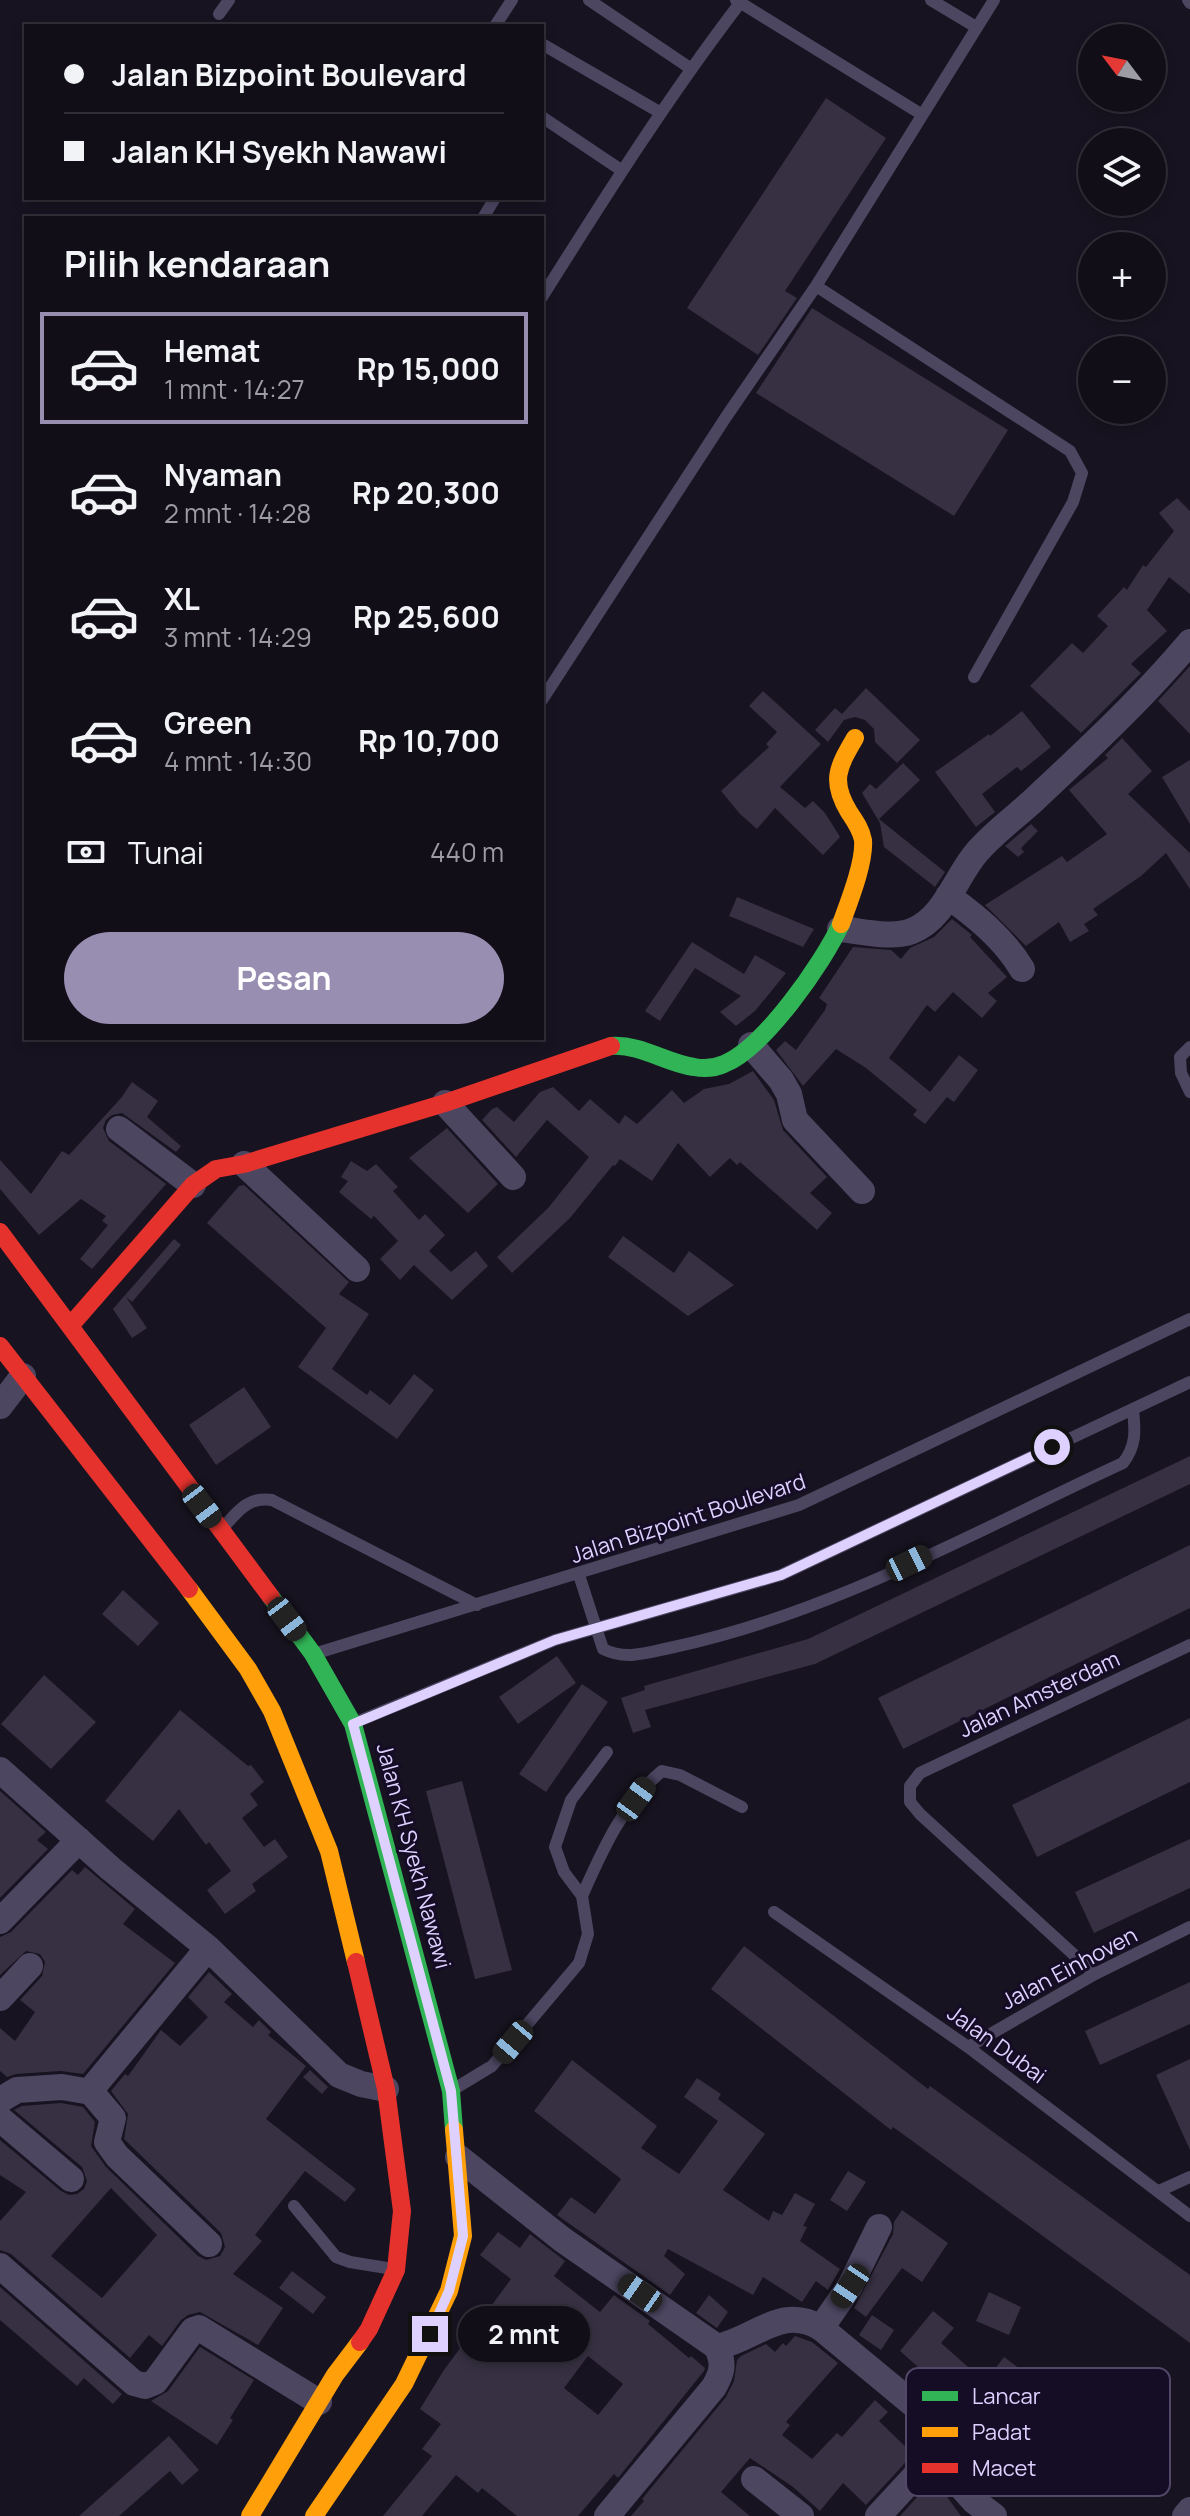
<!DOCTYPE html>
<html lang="id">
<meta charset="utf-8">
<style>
:root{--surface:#110e18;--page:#1a1721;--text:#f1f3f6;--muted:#9c9ca2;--line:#302e37;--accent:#988eb1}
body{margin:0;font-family:Manrope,sans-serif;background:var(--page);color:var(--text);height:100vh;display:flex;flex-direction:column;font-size:30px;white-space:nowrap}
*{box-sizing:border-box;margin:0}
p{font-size:26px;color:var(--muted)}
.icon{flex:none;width:44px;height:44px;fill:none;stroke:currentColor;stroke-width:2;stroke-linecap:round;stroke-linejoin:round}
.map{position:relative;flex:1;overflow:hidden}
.sheet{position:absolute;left:24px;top:216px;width:520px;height:824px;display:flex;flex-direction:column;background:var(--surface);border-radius:0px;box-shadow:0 4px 12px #0003,0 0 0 2px var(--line)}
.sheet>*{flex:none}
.guide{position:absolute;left:24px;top:24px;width:520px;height:176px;border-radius:0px;box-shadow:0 4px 12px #0003,0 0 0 2px var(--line);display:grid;align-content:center;height:176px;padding:0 40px;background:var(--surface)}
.needle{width:52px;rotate:302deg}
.controls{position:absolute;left:1078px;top:24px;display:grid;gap:16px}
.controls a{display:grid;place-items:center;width:88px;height:88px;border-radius:50%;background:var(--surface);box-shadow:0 4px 12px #0003,0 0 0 2px var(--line);font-size:40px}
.end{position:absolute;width:36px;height:36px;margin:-18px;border:10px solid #ded1ff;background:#111;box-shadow:0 0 0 4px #111}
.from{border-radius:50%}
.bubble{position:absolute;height:56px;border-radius:28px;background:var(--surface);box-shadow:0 4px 12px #0003,0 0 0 2px var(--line);font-size:26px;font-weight:700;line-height:56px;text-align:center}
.car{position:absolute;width:24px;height:48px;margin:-24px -12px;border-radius:10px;box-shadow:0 0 6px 2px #0007;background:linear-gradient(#222 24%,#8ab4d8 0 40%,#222 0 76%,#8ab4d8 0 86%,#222 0)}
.guide b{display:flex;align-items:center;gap:28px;height:76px;font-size:30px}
.guide b+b{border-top:2px solid var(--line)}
.guide i{width:20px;height:20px;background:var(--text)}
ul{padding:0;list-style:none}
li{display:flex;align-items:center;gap:24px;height:112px;margin:0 16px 12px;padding:0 24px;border:4px solid transparent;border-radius:0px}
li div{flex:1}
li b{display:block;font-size:30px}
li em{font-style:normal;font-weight:700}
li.on{border-color:var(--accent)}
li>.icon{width:72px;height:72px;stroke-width:1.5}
h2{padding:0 40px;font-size:36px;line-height:96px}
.pay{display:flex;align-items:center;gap:20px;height:88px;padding:0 40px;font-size:30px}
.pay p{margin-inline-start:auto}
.cta{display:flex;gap:16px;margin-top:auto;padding:16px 40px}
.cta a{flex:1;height:92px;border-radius:48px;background:var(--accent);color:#fff;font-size:32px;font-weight:700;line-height:92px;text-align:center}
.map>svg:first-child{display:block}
</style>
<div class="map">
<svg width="1190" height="2516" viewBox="0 0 1190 2516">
<rect width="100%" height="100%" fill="#171320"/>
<path fill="#363042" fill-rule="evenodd" d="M826,98L886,138L785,291L797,298L758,355L687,308Z
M812,308L1008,430L954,516L756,393Z
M1177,498L1190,511V594L1169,577L1147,610L1167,631L1131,664L1141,673L1081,733L1030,686L1072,643L1083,653L1108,626L1097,616L1124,587L1127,590L1143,565L1146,567L1174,531L1159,513Z
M1190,666V734L1158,701Z
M866,688L920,740L897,763L875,742L874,729L865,720L855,717L844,720L828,742L815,730L835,708L842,714Z
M763,691L821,744L780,787L805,808L813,801L825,813L837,832L840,837L823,855L775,808L757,829L740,814L721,791L769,747L766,744L777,732L749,706Z
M1022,711L1051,747L1021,771L1017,767L982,794L995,812L976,827L935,772L989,734L990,736Z
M1122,738L1152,771L1128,794L1190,853V889L1166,853L1141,876L1093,909L1098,915L1084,924L1089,931L1070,942L1059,922L1026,946L985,905L1062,856L1067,862L1107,834L1069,790L1108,758L1105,755Z
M1190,760V824L1162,777Z
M903,763L920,780L879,819L945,872L935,887L884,847L880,823L862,793L870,784L876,789Z
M1031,824L1038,831L1021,848L1024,852L1018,857L1005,846Z
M737,897L814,929L803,947L739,920L729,916Z
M952,919L972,935L970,937L1007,977L988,993L997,1001L982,1018L953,992L935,1012L927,1005L889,1058L930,1092L959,1055L978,1070L954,1102L947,1097L925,1124L913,1115L917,1110L866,1068L836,1049L803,1086L776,1050L785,1041L796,1050L825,1010L827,1004L819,998L853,947L891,950L901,959L910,948L934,937Z
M692,942L744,974L755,955L786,973L755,1011L736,1026L720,1012L741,996L695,968L660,1021L645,1011Z
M753,1071L774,1100L783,1130L827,1177L810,1193L832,1213L817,1230L740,1162L737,1165L730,1158L710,1177L678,1143L652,1181L620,1159L615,1166L613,1165L570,1218L512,1273L497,1257L548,1208L589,1157L547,1120L516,1157L482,1120L492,1109L497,1107L514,1122L540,1092L553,1087L579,1111L590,1099L619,1124L625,1115L637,1124L672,1090L684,1103L704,1089L729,1084Z
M132,1082L158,1101L147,1117L181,1146L176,1152L122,1113L112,1115L106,1120L103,1128L109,1141L166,1184L92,1269L80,1259L108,1225L102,1221L106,1216L81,1199L39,1235L0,1189V1160L31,1194L62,1151L69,1155L121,1098Z
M447,1128L498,1184L468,1213L409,1158Z
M351,1161L367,1171L376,1164L398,1187L393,1191L419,1220L425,1214L445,1235L429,1251L451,1272L476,1251L488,1266L452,1300L414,1265L400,1280L380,1259L398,1241L374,1216L371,1219L339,1192L348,1181L341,1177Z
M244,1185L349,1282L339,1294L369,1314L332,1369L367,1395L370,1390L390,1405L414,1374L434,1390L397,1439L298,1367L326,1328L207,1223L239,1186Z
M623,1236L674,1273L689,1251L734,1285L688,1316L608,1257Z
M174,1239L181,1245L132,1302L126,1297L147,1328L132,1338L113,1309Z
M244,1387L271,1427L216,1465L189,1425Z
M1190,1456V1484L815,1664L645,1710L651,1727L633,1733L621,1698L645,1690L644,1686L808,1639Z
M1190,1545V1608L903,1749L878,1698Z
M123,1590L159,1623L138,1646L102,1614Z
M557,1656L576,1683L518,1724L499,1697Z
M44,1675L96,1722L51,1769L1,1724Z
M582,1684L608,1702L546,1792L519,1774Z
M180,1710L248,1766L251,1765L264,1782L250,1794L258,1805L242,1818L264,1847L275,1839L288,1857L252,1884L256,1891L225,1914L207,1890L231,1871L209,1842L206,1845L179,1809L153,1841L105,1801Z
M1190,1718V1782L1037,1857L1012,1805Z
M462,1781L512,1970L475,1979L426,1791Z
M0,1791L46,1832L37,1840L48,1849L0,1898Z
M1190,1839V1888L1094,1933L1075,1892Z
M85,1867L135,1909L123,1924L175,1963L83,2074L61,2071L16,2074L7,2077L0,2071V2028L15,2041L35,2012L20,2000L42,1976L45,1962L40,1954L26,1951L0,1975V1937L11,1932L72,1870L78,1875Z
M744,1946L928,2089L930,2086L1190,2275V2343L893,2127L891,2130L711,1989Z
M209,1972L232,1994L224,2002L253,2027L259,2020L271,2032L268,2035L306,2066L266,2119L356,2189L345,2202L305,2171L255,2235L262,2241L233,2274L283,2308L258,2345L200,2312L188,2315L181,2320L162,2346L149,2335L130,2358L11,2254L0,2250V2221L26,2192L0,2175V2140L61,2191L69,2195L77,2194L84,2189L87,2181L82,2167L14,2110L22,2106L61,2103L83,2107L95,2122L91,2146L106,2167L198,2256L206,2260L220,2256L225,2247L221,2233L124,2139L128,2114L111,2091L125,2074L128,2076L161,2030L180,2046L208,2017L188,1997ZM111,2188L157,2235L102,2298L51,2256Z
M1190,1982V2024L1100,2065L1085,2031Z
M1190,2059V2150L1156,2075Z
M572,2060L657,2126L641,2148L679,2174L718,2121L684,2097L697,2078L721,2094L718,2099L765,2134L723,2190L769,2221L773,2211L782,2215L795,2193L815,2204L803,2226L807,2227L800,2241L840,2269L828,2290L816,2281L802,2302L763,2277L753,2295L668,2249L664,2256L685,2274L670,2295L557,2215L571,2197L595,2214L621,2179L534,2111Z
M310,2070L328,2087L322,2094L303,2077Z
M848,2171L866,2182L847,2211L830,2200Z
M902,2210L948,2243L922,2282L902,2268L866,2317L854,2308L893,2234L894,2222Z
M498,2232L520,2248L530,2234L565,2261L554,2276L600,2312L614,2295L650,2321L648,2324L689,2358L691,2356L705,2368L704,2371L618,2478L614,2474L578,2516H517L482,2488L478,2493L456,2475L422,2516H383L432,2456L422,2449L441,2424L420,2409L444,2370L511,2279L480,2255ZM588,2356L623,2384L598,2415L564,2388Z
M292,2271L326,2297L313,2314L279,2288Z
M0,2287L122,2394L113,2404L84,2378L77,2386L0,2320Z
M989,2292L1021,2307L1009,2335L976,2321Z
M709,2295L728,2312L717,2328L696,2313Z
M933,2311L954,2328L941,2343L985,2382L1004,2357L1043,2386L1021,2415L983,2477L968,2468L949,2430L963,2407L900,2351Z
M872,2315L894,2330L881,2350L859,2335Z
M795,2336L812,2342L838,2363L786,2422L790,2425L782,2435L812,2459L837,2433L842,2437L875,2400L888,2412L879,2421L913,2454L894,2475L866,2505L843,2483L820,2511L793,2487L750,2458L721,2492L750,2516H631L644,2501L642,2499L726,2397L734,2381L737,2360L741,2356L766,2344L775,2352L783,2343L786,2346Z
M200,2347L254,2380L230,2418L233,2420L217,2445L151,2401L168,2391Z
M169,2436L199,2470L182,2485L170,2471L119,2516H79Z
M936,2476L945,2494L961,2516H900Z"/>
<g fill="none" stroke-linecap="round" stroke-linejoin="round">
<path stroke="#4c4661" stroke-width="12" d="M589,0L690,68
M736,0L921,114
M931,0L976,27
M1188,0L1190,3
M219,14L229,0
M495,26L512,0
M542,44L661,113
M542,117L621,170
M483,218L495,198
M816,286L1070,451L1082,473L1073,502L974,677
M542,297C605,197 668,97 740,3
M542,700L726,417L816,286L994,0
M1190,1047L1180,1057L1181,1073L1190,1092
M222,1529C237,1512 248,1496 272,1500L477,1605
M579,1575L603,1649C627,1661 649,1652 674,1647C833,1613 977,1530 1123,1463C1137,1445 1135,1430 1133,1409
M317,1653L799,1505L1190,1319
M354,1723L555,1640L781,1575L1190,1382
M582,1896C602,1851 623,1803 662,1771L680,1775L742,1807
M774,1912L968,2047L1190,2216
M1095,1974L920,1814L910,1802V1786L920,1773L1190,1645
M968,2047L1095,1974L1190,1927
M454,2089L492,2066L579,1963L588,1934L582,1896L564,1872L555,1847L571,1800L607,1752
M1159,2191L1190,2177
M294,2206L336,2257L350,2262L393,2269"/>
<path stroke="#4c4661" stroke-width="26" d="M948,896C977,917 1004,939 1022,969
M840,929C862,931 891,939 912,931C945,918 956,876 977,852C994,832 1017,816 1036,798C1089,748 1143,698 1190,642
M751,1045L781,1080L789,1094L795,1120L862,1191
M445,1103L513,1177
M119,1129L193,1185
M244,1164L357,1269
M0,1406L23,1376
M0,1770L111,1869L208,1948L339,2075L361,2084L386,2089
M0,1921L79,1840
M208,1948L94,2086L91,2092L113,2118L107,2142L117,2156L209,2244
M0,1998L30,1966
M0,2100L17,2090L62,2087L91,2092
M0,2119L71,2179
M458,2157L563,2240L717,2347C756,2339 781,2304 821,2328L920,2410L958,2483L974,2501L994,2516
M0,2266L134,2383L145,2386L155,2382L193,2330L199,2328L319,2402
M821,2328L850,2286L879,2227
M754,2479L801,2516
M607,2516L714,2387C723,2371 724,2364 717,2347
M878,2516L939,2450
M1185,2516L1190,2510"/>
<path stroke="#30b455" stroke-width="18" d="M611,1046C642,1044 665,1063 694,1067C704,1069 715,1068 724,1064C764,1048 823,963 841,924
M271,1597L313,1654L353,1724L451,2091L454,2130"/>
<path stroke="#ff9f0a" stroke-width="18" d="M841,924C849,902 865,862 863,840C861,829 855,821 849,812C830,781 838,767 855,738
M189,1589L248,1669L272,1711L329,1851L356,1962
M250,2516L335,2375L360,2342
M314,2516L404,2384L449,2291L463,2236L454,2130"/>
<path stroke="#e5322d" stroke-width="18" d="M0,1232L271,1597
M70,1326L193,1185L216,1169L244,1164L445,1103L611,1046
M0,1346L189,1589
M356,1962L386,2089L402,2211L396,2270L369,2329L360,2342"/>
</g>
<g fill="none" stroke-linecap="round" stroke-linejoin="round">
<path stroke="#ded1ff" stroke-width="10" d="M430,2334L449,2291L463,2236L451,2091L353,1724L555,1640L781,1575L1052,1447"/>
</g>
<g text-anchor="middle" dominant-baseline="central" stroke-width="6" stroke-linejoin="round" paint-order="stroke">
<g font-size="22" fill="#ded1ff" stroke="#150d26">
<text transform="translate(688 1518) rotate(-18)">Jalan Bizpoint Boulevard</text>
<text transform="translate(1039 1694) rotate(-25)">Jalan Amsterdam</text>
<text transform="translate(414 1856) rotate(75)">Jalan KH Syekh Nawawi</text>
<text transform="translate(1069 1968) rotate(-28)">Jalan Einhoven</text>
<text transform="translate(997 2044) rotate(36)">Jalan Dubai</text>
</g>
</g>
<rect x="906" y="2368" width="264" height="128" rx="12" fill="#150d26" stroke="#514867" stroke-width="2"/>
<rect x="922" y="2391" width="36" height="10" fill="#30b455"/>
<rect x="922" y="2427" width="36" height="10" fill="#ff9f0a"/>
<rect x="922" y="2463" width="36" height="10" fill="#e5322d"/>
<g font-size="22" fill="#ded1ff">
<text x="972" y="2404">Lancar</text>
<text x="972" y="2440">Padat</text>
<text x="972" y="2476">Macet</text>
</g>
</svg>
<div class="controls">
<a><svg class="needle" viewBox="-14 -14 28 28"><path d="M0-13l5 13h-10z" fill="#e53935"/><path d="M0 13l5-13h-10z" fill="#9c9ca2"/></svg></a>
<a><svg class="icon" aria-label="layers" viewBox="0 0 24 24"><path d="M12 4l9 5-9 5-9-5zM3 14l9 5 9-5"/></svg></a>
<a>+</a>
<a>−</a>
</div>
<i class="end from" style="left:1052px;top:1447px"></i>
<i class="end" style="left:430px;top:2334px"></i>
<div class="bubble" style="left:458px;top:2306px;width:132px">2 mnt</div>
<i class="car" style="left:202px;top:1506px;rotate:143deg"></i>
<i class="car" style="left:909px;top:1563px;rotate:64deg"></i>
<i class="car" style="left:287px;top:1619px;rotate:143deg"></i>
<i class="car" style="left:636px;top:1799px;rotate:36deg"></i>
<i class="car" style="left:513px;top:2042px;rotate:220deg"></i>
<i class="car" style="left:850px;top:2286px;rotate:214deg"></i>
<i class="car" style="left:640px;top:2293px;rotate:305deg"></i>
<div class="guide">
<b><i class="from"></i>Jalan Bizpoint Boulevard</b>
<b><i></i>Jalan KH Syekh Nawawi</b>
</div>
<section class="sheet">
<h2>Pilih kendaraan</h2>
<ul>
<li class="on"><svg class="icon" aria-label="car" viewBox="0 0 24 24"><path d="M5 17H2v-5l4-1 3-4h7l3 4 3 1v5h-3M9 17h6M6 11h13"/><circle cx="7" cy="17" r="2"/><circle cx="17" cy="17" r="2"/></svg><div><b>Hemat</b><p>1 mnt · 14:27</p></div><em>Rp 15,000</em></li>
<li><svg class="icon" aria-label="car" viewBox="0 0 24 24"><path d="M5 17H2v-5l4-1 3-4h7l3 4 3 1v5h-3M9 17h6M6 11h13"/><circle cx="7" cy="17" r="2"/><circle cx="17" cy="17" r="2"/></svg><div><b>Nyaman</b><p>2 mnt · 14:28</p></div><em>Rp 20,300</em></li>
<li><svg class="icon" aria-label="car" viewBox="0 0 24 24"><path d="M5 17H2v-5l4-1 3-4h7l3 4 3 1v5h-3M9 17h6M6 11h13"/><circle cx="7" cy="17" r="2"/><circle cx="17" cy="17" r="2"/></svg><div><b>XL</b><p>3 mnt · 14:29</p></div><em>Rp 25,600</em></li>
<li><svg class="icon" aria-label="car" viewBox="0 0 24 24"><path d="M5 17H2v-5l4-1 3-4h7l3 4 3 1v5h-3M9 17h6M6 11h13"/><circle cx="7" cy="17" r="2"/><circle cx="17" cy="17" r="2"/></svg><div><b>Green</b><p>4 mnt · 14:30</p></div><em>Rp 10,700</em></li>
</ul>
<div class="pay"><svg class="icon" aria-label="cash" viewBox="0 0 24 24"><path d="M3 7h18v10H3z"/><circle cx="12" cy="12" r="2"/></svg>Tunai<p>440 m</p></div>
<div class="cta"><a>Pesan</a></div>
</section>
</div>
